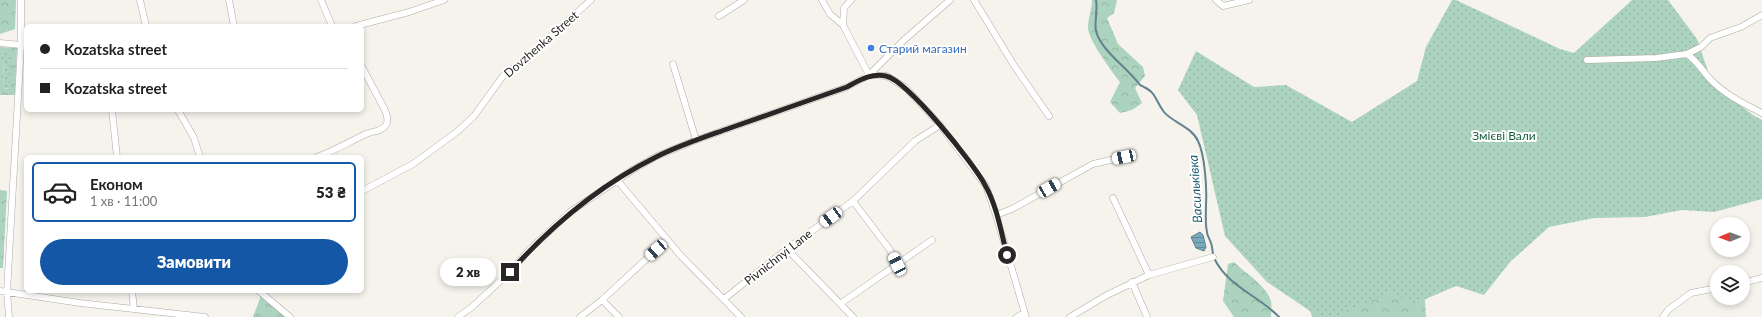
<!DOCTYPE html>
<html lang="uk">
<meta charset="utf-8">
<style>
:root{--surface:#fff;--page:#f6f6f6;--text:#222;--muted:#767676;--line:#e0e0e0;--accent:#1557a7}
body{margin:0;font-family:Lato,sans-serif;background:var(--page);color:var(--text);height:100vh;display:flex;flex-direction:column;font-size:15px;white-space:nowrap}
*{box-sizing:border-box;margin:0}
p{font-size:13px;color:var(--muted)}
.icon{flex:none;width:22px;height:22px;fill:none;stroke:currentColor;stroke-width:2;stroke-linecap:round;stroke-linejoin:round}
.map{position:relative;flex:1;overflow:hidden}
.panel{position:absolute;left:24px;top:155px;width:340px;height:138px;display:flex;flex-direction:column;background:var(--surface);border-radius:6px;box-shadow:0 2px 6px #0003}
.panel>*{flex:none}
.hud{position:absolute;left:24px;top:24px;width:340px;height:88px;border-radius:6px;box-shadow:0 2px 6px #0003;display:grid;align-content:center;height:88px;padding:0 16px;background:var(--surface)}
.needle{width:26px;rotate:269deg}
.fabs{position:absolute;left:1710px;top:217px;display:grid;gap:8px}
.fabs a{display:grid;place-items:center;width:40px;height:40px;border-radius:50%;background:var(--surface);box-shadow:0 2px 6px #0003;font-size:20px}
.end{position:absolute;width:18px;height:18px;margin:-9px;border:5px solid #292725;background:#fff;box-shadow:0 0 0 2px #fff}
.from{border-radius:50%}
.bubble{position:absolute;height:28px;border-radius:14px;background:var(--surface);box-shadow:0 2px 6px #0003;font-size:13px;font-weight:800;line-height:28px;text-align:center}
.car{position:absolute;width:12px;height:24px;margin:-12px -6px;border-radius:5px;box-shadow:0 0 3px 1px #0007;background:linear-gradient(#fff 24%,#345 0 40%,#fff 0 76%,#345 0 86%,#fff 0)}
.hud b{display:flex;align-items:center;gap:14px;height:38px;font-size:15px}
.hud b+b{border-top:1px solid var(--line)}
.hud i{width:10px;height:10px;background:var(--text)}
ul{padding:7px 0 0;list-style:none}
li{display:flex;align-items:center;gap:12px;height:60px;margin:0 8px 6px;padding:0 8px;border:2px solid var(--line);border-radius:6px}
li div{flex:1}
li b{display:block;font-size:15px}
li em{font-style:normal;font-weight:800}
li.active{border-color:var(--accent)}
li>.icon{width:36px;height:36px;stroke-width:1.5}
.button{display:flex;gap:8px;margin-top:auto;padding:8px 16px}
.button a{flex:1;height:46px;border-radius:24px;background:var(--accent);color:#fff;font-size:16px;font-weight:800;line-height:46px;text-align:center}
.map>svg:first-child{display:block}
</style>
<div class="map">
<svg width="1762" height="317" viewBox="0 0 1762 317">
<defs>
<pattern id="grass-tufts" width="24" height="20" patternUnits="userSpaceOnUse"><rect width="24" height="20" fill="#acd3bd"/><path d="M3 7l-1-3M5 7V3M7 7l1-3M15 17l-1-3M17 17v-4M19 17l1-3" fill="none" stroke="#94b5a2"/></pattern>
<pattern id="forest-crowns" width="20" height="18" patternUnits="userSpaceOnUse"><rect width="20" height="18" fill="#acd3bd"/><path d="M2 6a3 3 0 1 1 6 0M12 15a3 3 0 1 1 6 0" fill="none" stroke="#94b5a2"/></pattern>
<pattern id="park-dots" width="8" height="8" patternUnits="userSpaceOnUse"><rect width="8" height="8" fill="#acd3bd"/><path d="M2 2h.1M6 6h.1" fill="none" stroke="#94b5a2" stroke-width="1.8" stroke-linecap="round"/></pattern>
<pattern id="water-rules" width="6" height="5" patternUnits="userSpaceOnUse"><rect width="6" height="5" fill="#79a9bc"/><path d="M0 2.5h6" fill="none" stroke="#638a99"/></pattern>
</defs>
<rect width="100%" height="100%" fill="#f6f3ed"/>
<path fill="url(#grass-tufts)" d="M262,293L287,317H253Z"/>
<path fill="url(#forest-crowns)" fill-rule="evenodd" d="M0,0H16L15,29L0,34Z
M1092,0H1117L1114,13L1107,18L1118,44L1143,67L1145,76L1135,88L1142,103L1132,110L1120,113L1110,102L1120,82C1112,72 1088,39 1088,28C1088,18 1092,9 1092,0Z
M0,47L17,48L15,95H0ZM4,53L9,89L3,88Z
M0,190L7,191L3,268H0Z
M1234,262C1245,273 1267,286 1271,301C1272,306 1271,312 1271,317H1234L1223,301L1228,264Z
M1424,286L1426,317H1312L1306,297Z"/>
<path fill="url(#park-dots)" d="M1452,0H1456L1560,49L1574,53L1632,0H1668L1697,39L1711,80L1717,87L1753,115L1762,120V199L1714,212L1682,210L1645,217L1594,218L1549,227L1510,262L1484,295L1456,286L1414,304L1391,293L1340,313L1338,317H1319L1267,282L1225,236L1197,115L1178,90L1196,51L1254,87L1286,85L1352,122L1417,81L1426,47Z
M4,53L11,54L10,89L3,88Z"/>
<path fill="url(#water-rules)" stroke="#61828f" d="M1200,232L1203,235L1206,247L1204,251L1196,248L1191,237Z"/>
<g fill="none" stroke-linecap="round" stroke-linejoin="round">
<path stroke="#61828f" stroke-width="2" d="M1096,0C1098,9 1094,24 1096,31C1101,51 1128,68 1140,85C1158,93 1154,99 1164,112C1172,122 1192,127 1198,141C1205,155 1207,189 1206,205C1206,214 1205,223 1207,232C1207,236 1210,239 1211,243C1213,248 1212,253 1214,258C1228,287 1258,295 1279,317"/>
<defs>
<path id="minor" d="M140,0L146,26
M229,0L234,26
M321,0L332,26
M822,0L830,14L843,25L869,75L904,40L950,0
M974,0L1015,67L1049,116
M1216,0L1223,6L1249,0
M719,16L744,0
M843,25L844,8L851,0
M356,26L409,12L444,0
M0,43L21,45
M1687,54L1701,47L1710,38L1741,27L1762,15
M1587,60L1656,58L1687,54C1697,61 1702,70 1710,79C1724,94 1744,104 1762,113
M673,64L696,140
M112,110L117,157
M178,110L194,138L200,157
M317,157C334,151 349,142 366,134C373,131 381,132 386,125C389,121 387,115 385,110L362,67
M617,180L681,256L741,317
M362,191L413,164L458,131L474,116L503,76L524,60L591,0
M853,201L890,250L897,264
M996,215L1012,209L1093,164L1124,157
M787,249L853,317
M1149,275L1213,257
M1132,282L1147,317
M1743,283L1762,278
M0,291L80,303L205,317
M132,291L134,309
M259,291L290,317
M724,299L787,249L853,201L915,141L940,125
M602,300L619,317
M840,304L932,240
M9,317L7,292L21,45V0
M458,317L472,307L510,272L530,249L570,212L634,169L657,156L696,140L847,87L869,75L887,76L906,88L940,125L986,186L996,215L1026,317
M580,317L602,300L667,240
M1017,317L1024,313
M1070,317L1107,295L1149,275L1113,198
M1663,317L1668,310L1691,293L1717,288"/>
</defs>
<use href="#minor" stroke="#aeaba5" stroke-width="7"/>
<use href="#minor" stroke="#fff" stroke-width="6"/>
</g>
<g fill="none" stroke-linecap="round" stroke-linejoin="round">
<path stroke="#292725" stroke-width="5" d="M510,272C551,226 600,185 656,157C680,145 705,137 730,128C769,114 808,101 847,87C860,80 871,73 886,76C908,81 974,164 985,185C997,206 1001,232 1007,255"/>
</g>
<circle fill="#3f7fe0" stroke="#fff" stroke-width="1.5" cx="871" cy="48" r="4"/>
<g text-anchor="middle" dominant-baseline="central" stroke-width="4" stroke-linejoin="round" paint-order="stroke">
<g font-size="12" fill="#292725" stroke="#fff">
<text transform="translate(541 44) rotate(-41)">Dovzhenka Street</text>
<text transform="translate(778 257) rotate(-38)">Pivnichnyi Lane</text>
</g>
<g font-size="12" fill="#366cbe" stroke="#fff" text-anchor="start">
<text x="879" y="48">Старий магазин</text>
</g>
<g font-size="12" fill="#145d3e" stroke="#fff">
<text x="1504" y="135">Змієві Вали</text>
</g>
<g font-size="13" font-style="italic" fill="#1f5d72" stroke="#fff">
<text transform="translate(1195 189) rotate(-94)">Васильківка</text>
</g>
</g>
</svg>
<div class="fabs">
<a><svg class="needle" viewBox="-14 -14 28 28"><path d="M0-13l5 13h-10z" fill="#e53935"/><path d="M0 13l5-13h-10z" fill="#767676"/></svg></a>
<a><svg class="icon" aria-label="layers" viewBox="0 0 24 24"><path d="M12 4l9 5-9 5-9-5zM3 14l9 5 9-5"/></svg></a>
</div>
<i class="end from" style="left:1007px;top:255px"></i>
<i class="end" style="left:510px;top:272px"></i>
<div class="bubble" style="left:440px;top:258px;width:56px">2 хв</div>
<i class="car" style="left:1124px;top:157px;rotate:258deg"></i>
<i class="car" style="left:1049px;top:188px;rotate:60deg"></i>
<i class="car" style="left:831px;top:217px;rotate:234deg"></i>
<i class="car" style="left:656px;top:250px;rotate:228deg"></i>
<i class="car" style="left:897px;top:264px;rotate:334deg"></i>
<div class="hud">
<b><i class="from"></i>Kozatska street</b>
<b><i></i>Kozatska street</b>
</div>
<section class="panel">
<ul>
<li class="active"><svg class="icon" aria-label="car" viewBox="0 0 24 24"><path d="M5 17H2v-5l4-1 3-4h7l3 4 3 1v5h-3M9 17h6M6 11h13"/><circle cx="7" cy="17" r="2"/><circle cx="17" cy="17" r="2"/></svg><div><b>Економ</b><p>1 хв · 11:00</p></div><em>53 ₴</em></li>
</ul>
<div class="button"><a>Замовити</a></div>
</section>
</div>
